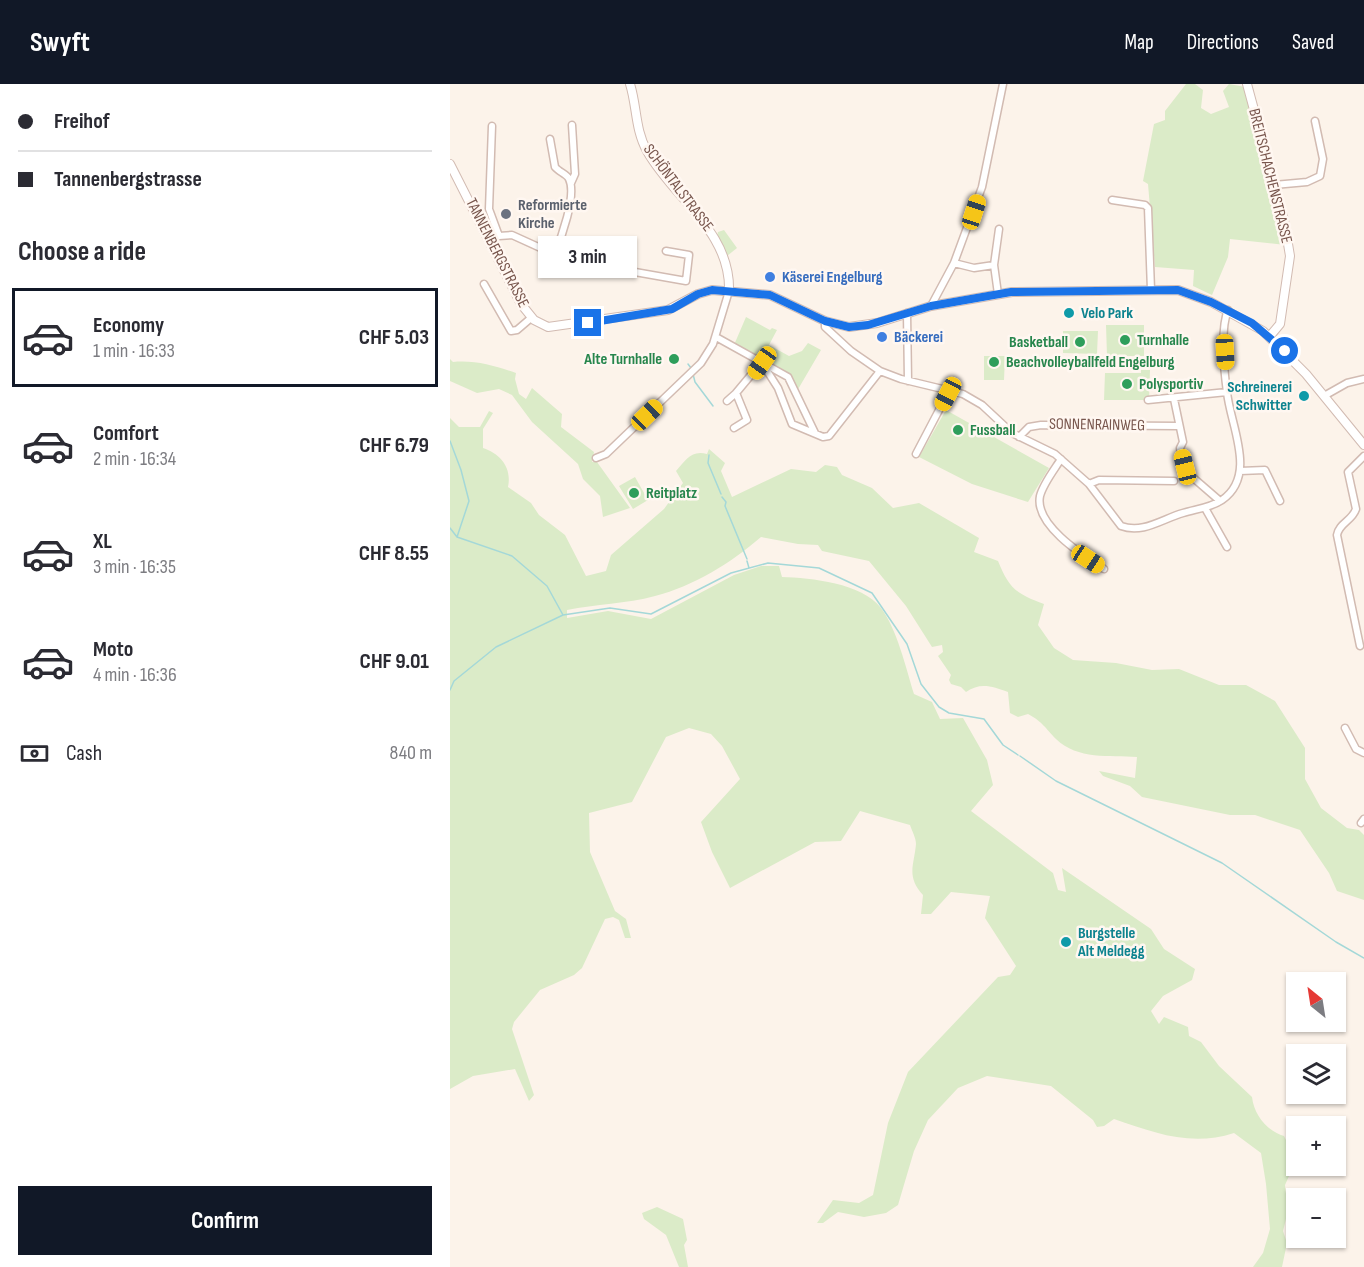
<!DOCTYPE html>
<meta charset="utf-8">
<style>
:root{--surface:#fff;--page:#f7f7f7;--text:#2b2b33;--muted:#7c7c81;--line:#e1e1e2;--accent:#111827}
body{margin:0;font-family:"Sofia Sans Condensed",sans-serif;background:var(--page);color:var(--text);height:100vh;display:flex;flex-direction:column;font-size:22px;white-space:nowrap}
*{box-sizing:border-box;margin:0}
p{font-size:20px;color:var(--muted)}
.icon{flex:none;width:33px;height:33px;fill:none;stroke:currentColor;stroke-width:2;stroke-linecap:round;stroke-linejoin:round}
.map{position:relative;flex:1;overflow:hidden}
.drawer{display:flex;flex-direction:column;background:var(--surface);width:450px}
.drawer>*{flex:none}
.top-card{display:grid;align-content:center;height:132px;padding:0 18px;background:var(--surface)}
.needle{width:39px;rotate:330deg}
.controls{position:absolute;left:836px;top:888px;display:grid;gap:12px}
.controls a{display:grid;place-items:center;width:60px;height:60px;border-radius:0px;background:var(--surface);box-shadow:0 2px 4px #0004;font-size:30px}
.end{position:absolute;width:27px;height:27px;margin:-14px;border:8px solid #1a73e8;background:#fff;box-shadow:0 0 0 3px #fff}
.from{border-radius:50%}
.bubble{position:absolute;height:42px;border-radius:0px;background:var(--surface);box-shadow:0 2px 4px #0004;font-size:20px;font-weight:700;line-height:42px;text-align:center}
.car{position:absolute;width:18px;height:36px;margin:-18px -9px;border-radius:8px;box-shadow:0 0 4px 2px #0007;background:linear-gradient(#f5c518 24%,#345 0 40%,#f5c518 0 76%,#345 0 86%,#f5c518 0)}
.top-card b{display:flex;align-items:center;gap:21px;height:57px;font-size:22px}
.top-card b+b{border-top:2px solid var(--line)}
.top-card i{width:15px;height:15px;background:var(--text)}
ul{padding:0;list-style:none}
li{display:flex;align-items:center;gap:18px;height:99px;margin:0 12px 9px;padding:0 6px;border:3px solid transparent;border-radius:0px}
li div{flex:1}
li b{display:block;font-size:22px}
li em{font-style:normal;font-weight:700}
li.on{border-color:var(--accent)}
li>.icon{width:54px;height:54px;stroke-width:1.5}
h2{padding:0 18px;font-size:27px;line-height:72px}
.pay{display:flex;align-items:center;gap:15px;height:66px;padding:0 18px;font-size:22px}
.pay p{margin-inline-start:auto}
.action{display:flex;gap:12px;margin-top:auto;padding:12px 18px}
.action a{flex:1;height:69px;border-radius:0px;background:var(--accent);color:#fff;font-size:24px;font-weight:700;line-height:69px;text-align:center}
header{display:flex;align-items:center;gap:36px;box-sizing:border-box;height:84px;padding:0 30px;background:var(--accent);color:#fff}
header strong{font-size:28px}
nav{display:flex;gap:33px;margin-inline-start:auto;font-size:21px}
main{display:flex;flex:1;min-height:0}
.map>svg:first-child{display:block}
</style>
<header>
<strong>Swyft</strong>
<nav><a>Map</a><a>Directions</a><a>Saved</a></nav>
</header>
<main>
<section class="drawer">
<div class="top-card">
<b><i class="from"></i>Freihof</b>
<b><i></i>Tannenbergstrasse</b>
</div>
<h2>Choose a ride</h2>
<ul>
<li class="on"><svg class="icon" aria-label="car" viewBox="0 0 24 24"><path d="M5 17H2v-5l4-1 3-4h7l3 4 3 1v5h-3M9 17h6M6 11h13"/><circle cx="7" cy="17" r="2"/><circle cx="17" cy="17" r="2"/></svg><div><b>Economy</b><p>1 min · 16:33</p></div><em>CHF 5.03</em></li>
<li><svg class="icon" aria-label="car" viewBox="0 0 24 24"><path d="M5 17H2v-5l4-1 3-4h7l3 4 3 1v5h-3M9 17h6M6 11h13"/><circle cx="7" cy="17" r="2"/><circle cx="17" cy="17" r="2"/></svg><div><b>Comfort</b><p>2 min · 16:34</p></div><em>CHF 6.79</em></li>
<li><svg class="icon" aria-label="car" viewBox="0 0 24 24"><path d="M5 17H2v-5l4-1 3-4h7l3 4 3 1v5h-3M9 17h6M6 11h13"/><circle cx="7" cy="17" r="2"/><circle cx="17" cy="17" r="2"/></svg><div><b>XL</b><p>3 min · 16:35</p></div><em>CHF 8.55</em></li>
<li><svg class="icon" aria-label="car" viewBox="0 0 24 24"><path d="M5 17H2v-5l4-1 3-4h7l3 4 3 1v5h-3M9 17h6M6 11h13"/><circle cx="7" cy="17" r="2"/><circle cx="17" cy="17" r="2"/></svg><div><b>Moto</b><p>4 min · 16:36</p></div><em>CHF 9.01</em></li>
</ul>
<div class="pay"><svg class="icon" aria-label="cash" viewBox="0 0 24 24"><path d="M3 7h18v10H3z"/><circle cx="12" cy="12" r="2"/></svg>Cash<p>840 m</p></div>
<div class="action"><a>Confirm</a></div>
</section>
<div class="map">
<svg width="914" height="1183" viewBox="0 0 914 1183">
<rect width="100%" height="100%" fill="#fcf3ea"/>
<path fill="#dbebc8" d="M736,0H745L753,6L751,24L761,30L779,23L773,7L779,0L795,3L836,161L780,155L778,173L762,211L743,202L744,186L705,183L698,100L693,97L704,40L715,36V27Z
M274,146L287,164L277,172L267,152L268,148Z
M296,233L320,246L322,244L327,246L319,261L339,272L352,267L358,259L371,266L347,307L338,295L284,261Z
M656,241H694V272H657Z
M613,247H648L647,270L613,269Z
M534,272H555L554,296H534Z
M0,275L3,278C26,276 45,282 66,289L65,295L69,310L76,315L82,304L112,330L111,343L144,368L142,378H147L180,424L153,433L150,412L133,395L128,380L82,338L62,311L49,305L27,309L0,297Z
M691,286H700L699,316H654L655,289H691Z
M496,326L599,384L578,418L522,400L469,373Z
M39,327L43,329L33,345V364C51,370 62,384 58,403L81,419L89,431L115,451L136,492L156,487L161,471L214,425L233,399L226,387C236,376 241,366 257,370L259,365L275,379L271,387L282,413L341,385L366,388L375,381L387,383L392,391L422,404L443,424L469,419L529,454L524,468L548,477C559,504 566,510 594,520L588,541L604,564L623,576L666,579L702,586L729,585L769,601H796L825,617L855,664V695L871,724L897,744L909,746L914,751V816L887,807L879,789L850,746L805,731H780L692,713L680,702L653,692L649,687L685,694L687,673C659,671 628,676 606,655C595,644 593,638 578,630L568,633L560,629L558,608C542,602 530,598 516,608L511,603L501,600L499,596L501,591L488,572L493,568L492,561L482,563L456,522L419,477L372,467L368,461L348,460L311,453C281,479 244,502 205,512C176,520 146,520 117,526V534L158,527L201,535L284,491L311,482H329L332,493C361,494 412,499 431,524C447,545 456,584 464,610L482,618L490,635L513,634L537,676L543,701L521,727L603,789L608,806L616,808L612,784L701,845L714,865L745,885L742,896L713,912L701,927L709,940L714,933L738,943L739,952L751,958L769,982L802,1013C804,1031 817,1047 834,1052L846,1076L835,1101L838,1127L833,1147L837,1159L832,1183H803L813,1169L820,1145L816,1100L811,1069L784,1049C741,1063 705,1049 664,1035L654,1042L647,1043L643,1036L601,1002L537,992L508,1004L478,1036L464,1067L448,1121L436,1129L414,1133L388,1128L373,1139H367L383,1116L409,1119L423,1111L438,1039L458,988L548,893L560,891L566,882L535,834L540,812L501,808L481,830H471L473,811C456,792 464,782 466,760C466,754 462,747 460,741L410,727L391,757L365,758L280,804L262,768L251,738L290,695L272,662L261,650L239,644L216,653L182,718L139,729L140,768L165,827L176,835L181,854H175L169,836L163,833L155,835L132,884L124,891L90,906L64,938L62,945L84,1011L79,1017L65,985L23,992L0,1005V334L9,343H30Z
M185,393L198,416L183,425L169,402Z
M207,1123L233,1135L237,1156L234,1161L238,1183H229L216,1151L194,1135L192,1129Z"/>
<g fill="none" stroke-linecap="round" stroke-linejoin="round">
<path stroke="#a4d8d8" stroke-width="1.5" d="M238,280L241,284
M243,290L245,298L263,322
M0,357L11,386L19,417L7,453L62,472L97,502L113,531
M259,371L258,379L271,410
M272,413L276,418L275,422L297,475
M0,444L7,453
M297,477L299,484
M0,606L4,597L46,563L113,531L160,524L201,530L281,489L318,479L369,484L422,509L457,560L471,600L489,623L499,629L534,635L553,661L568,671
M570,672L606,697L772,779L886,858L914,874"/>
<defs>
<path id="minor" d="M100,55L105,83C109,88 117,90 119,95C127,111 111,155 104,171
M121,99L125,90L122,41
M824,101L857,98L870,92L873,75L865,37
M662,116L695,121L698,124L701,206
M49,152L62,151L117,176L236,197L239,171L216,167
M40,156L49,152L39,125L42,42
M504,179L524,184L544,181
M34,200L61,247L67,246L81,234
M548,210L544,181L549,145
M481,222L504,179L532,103L553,0
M457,229L458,297
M375,237V243L401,267L430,287L451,295L513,310L532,321L562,349L605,370L639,400L671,442C693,450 712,435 733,429C746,425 760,424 772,416C808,391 780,341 777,308C774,287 770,245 778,226
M266,253L338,293L365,349
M312,279L328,304L342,340L373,353L379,352L430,287
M874,312L897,299L914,295
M724,315L733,358L730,364L733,385L770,417
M698,316L777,308
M277,317L286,309
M284,344L297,336L286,309L311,279
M569,353L579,343L591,341L729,342
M466,370L499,307
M146,374L156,370L251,279L263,260L279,207
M611,375C604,386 593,400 590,412C584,441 634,472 654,485
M790,387L815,386L830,417
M639,400L649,396L724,397
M755,424L777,463
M910,562L887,451C889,439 902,437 906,425L898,388L914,372
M895,644L906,665L914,669
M911,739L914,735"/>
<path id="tertiary" d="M180,0C187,22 185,46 197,67C223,114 281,147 279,207
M797,0L834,136L840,172L830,240L820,252
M0,80L71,220L84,236L98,243L218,226L248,210L262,206L320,211L375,237L399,243L427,239L481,222L562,208L728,206L761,218L813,247L856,290L914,361"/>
</defs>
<use href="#minor" stroke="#d2bbb2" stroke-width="9"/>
<use href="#tertiary" stroke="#d2bbb2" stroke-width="10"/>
<use href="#minor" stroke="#fff" stroke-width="6"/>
<use href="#tertiary" stroke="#fff" stroke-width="8"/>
</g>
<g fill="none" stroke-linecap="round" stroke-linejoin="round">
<path stroke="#1a73e8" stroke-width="8" d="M138,239L222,225L248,210L262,206L320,211L375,237L399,243L418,241L481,222L561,208L728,206L761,218L802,239L835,267"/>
</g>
<circle fill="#6b7280" stroke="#fff7f1" stroke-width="2" cx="56" cy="130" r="6"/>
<g fill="#3f7fe0" stroke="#fff7f1" stroke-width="2">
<circle cx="320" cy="193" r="6"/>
<circle cx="432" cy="253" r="6"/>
</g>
<g fill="#0f9aa8" stroke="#fff7f1" stroke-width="2">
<circle cx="619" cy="229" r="6"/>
<circle cx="854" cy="312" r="6"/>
<circle cx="616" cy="858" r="6"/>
</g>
<g fill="#2e9e5b" stroke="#fff7f1" stroke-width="2">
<circle cx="675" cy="256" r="6"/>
<circle cx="630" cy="258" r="6"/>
<circle cx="224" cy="275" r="6"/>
<circle cx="544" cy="278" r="6"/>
<circle cx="677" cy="300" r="6"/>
<circle cx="508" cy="346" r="6"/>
<circle cx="184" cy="409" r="6"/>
</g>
<g text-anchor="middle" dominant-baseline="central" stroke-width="5" stroke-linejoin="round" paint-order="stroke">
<g font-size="16" fill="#78564d" stroke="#fff7f1">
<text transform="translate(820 92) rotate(76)">BREITSCHACHENSTRASSE</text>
<text transform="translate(228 104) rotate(53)">SCHÖNTALSTRASSE</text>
<text transform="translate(47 169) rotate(63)">TANNENBERGSTRASSE</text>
<text transform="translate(647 341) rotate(1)">SONNENRAINWEG</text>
</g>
<g font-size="16" font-weight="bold" fill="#5b616d" stroke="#fff7f1" text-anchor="start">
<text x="68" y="121">Reformierte<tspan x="68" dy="18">Kirche</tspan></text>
</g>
<g font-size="16" font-weight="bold" fill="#366cbe" stroke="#fff7f1" text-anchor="start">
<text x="332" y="193">Käserei Engelburg</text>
<text x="444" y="253">Bäckerei</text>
</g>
<g font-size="16" font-weight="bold" fill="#0d838f" stroke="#fff7f1" text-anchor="start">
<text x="631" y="229">Velo Park</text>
<text x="842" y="303" text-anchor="end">Schreinerei<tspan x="842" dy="18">Schwitter</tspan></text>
<text x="628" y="849">Burgstelle<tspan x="628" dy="18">Alt Meldegg</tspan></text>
</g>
<g font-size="16" font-weight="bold" fill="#27864d" stroke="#fff7f1" text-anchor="start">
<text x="687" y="256">Turnhalle</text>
<text x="618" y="258" text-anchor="end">Basketball</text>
<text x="212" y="275" text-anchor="end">Alte Turnhalle</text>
<text x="556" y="278">Beachvolleyballfeld Engelburg</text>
<text x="689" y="300">Polysportiv</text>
<text x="520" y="346">Fussball</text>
<text x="196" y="409">Reitplatz</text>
</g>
</g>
</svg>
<div class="controls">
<a><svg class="needle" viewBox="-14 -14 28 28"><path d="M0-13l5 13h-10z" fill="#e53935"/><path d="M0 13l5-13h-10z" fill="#7c7c81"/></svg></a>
<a><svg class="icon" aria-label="layers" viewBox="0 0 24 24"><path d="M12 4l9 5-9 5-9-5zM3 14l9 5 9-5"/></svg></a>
<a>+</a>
<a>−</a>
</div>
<i class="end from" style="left:835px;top:267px"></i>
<i class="end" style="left:138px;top:239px"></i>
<div class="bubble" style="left:88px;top:152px;width:99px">3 min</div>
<i class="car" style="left:524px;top:128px;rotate:18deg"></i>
<i class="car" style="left:775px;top:268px;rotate:177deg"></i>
<i class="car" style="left:312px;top:279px;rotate:215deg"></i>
<i class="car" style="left:498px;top:310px;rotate:208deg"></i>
<i class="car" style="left:197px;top:331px;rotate:46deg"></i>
<i class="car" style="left:735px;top:383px;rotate:346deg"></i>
<i class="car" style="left:638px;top:475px;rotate:123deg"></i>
</div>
</main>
